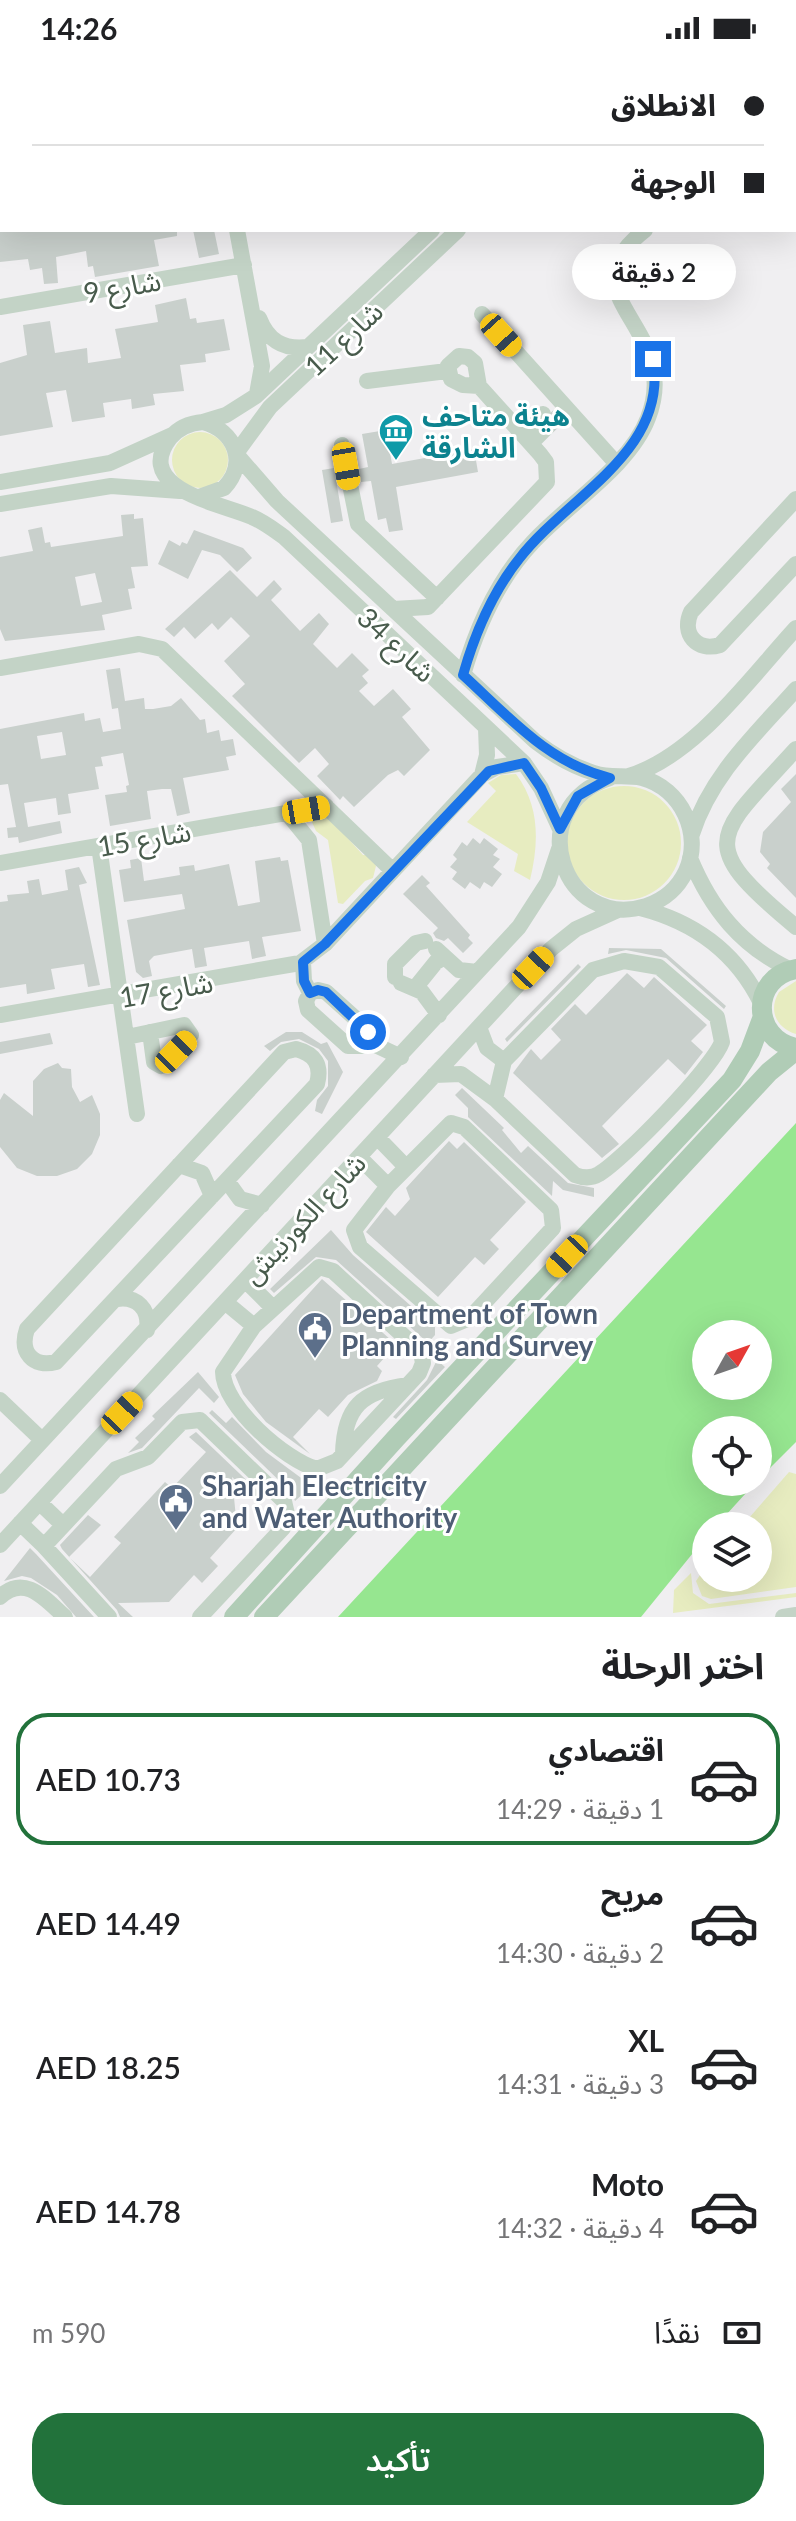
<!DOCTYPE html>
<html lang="ar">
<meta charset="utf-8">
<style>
:root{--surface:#fff;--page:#f2f2f2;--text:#202124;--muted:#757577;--line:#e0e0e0;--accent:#22723b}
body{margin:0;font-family:Lato,"Noto Sans Arabic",sans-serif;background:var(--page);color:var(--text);direction:rtl;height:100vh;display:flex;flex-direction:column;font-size:30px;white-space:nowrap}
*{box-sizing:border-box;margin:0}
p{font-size:26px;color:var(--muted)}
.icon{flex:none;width:44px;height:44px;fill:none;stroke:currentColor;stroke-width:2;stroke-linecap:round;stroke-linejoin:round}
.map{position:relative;height:1561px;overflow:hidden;direction:ltr}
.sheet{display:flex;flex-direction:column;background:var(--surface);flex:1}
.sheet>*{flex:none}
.banner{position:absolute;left:0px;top:0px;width:796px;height:176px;box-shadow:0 8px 32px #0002;direction:rtl;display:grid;align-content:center;height:176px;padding:0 32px;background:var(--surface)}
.needle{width:52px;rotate:50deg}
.tools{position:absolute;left:692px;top:1264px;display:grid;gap:16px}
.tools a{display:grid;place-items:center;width:80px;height:80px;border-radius:50%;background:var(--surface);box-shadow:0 8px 32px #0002;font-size:40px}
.end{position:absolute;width:36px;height:36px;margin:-18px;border:10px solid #1a73e8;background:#fff;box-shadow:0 0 0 4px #fff}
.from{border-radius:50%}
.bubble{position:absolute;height:56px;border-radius:28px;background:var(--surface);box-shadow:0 8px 32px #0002;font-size:26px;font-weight:600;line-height:56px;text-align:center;direction:rtl}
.car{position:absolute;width:24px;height:48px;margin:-24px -12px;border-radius:10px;box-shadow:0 0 6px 2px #0007;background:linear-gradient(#f5c518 24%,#345 0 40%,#f5c518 0 76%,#345 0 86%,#f5c518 0)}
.banner b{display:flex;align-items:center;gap:28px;height:76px;font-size:30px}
.banner b+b{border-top:2px solid var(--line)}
.banner i{width:20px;height:20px;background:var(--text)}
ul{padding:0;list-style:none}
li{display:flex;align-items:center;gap:24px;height:132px;margin:0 16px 12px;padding:0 16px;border:4px solid transparent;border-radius:32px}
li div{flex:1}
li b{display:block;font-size:30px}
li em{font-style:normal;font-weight:600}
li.active{border-color:var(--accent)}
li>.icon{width:72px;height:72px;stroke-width:1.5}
h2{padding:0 32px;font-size:36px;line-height:96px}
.pay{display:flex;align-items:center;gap:20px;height:88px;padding:0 32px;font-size:30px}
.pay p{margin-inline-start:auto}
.cta{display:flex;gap:16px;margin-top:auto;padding:16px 32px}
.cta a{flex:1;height:92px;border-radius:32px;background:var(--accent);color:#fff;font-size:32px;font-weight:600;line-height:92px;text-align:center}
.status{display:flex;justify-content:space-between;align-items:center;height:56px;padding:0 40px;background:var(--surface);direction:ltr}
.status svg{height:22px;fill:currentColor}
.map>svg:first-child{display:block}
</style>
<div class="status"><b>14:26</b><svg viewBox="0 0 49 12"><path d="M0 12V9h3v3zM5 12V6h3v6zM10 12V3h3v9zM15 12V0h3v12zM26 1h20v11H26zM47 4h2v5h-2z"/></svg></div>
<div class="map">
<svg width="796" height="1561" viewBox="0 0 796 1561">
<rect width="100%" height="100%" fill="#f0eff1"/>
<path fill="#e7ecc0" d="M172 404a28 28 0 1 1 56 0a28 28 0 1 1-56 0Z
M516,718C540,750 539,787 530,824L514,815L518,798L467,766L496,735L488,727L501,719Z
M567 787a57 57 0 1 1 114 0a57 57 0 1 1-114 0Z
M326,758L363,799H370L376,810L373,822L365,825L343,848L338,847L328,784L316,775L310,762L312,759Z
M796,925V978C776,972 768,954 779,936Z
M789,1416L796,1418V1531L711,1543L702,1540L696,1525L706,1510V1522H758V1470H742Z
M691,1517L693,1537L709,1548L796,1537V1541L673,1557L674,1534Z"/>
<path fill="#96e690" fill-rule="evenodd" d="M796,1067V1386L758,1424V1374H706V1426H756L716,1470H706V1481L641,1561H338ZM706,1278H758V1330H706Z"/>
<path fill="#c9d0cc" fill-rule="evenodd" d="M0,174H177V180L154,184L159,210L95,221L93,210L88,211L86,195L56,201L58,227L44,228L42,212L30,214L28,203L0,206Z
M193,174H214L219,198L199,202Z
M186,242L190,263L196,262L197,267L224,263L230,294L205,298L206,306L180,309L184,335L153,338L155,349L132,353L131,343L103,347L105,361L72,366L66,334L46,337L53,371L0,380V307L27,299L23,269L50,265L55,297L87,292L88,307L121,302L115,273L158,266L155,249Z
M386,374L392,408L474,393L478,416L396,431L403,474L389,476L386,462L378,464L371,425L361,426L359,413L368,411L362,378Z
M334,412L343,465L331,467L322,414Z
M134,458V463L143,462L148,510L131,511L135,532L128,533L132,553L102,559L105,574L5,585L0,573V501L33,495L28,474L42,471L45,487L50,486L51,491L123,480L121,459ZM95,517L102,546L81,550L75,521Z
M194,474L243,492L252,502L237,516L220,499L202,494L188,523L158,508L169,484L180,490L182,486L187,488Z
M230,514L257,541L274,524L282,533L271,544L300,575L319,557L329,568L313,588L337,612L352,597L369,614L362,620L368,627L359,635L374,650L393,633L411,653L402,661L430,694L404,720L398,714L388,719L354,751L343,740L340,744L317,720L329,708L315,692L299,707L232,640L245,628L224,605L250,580L231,561L218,574L212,567L195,583L184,571L174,581L165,573Z
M120,612L125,645L144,642L145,653H153L171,650L181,642L200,664L205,663L207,677L219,674L221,685L233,683L236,699L226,701L229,714L183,722L190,757L177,760L171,733H162L147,735L151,763L110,770L105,739L127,736L126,730L129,729L123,697L101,701L103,710L95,711L99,733L68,738L71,757L58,759L56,742L24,747L28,771L60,765L62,777L19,787L18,781L8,782L7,772L16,771L8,728L0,729V673L84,657L85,665L100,662L103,676L121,673L118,652L112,653L106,614ZM62,676L66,699L41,703L37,680Z
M796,718V842L767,812L770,808L760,796L763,776L791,746L781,733Z
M473,782L480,788L484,782L498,793L493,799L500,803L493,811L502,818L492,831L484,826L480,833L470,826L465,833L452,823L457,816L450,811L457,803L453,799L462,786L467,790Z
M280,801L281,805L288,804L301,875L262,881L266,900L252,903L249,885L204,892L207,910L195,912L192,893L154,900L149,905L152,920L143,922L136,916L127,864L185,853L182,838L124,846L119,814L131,812L130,804L141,802L144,825L180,819L179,811L194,809L195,815L229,808L238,850L260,846L255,805Z
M79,811L87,827L79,829L100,929L88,931L84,908L51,913L55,933L27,938L26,928L0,932V846L8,845L7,839L29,837L27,825L39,823L42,839L68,834L65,814Z
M422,819L430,827L426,830L470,879L468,882L473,887L463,897L448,882L444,885L436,882L433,877L438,872L403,838Z
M609,892L661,893L726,950L724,953L666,902L626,894L608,898Z
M578,908L581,911L507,986L505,983Z
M627,917L644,932L654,921L707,969L691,985L703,996L685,1019L668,1003L602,1070L619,1088L602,1102L513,1017L531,993L541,1004L561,984L551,973L575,948L586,959Z
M286,976H302L321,988L327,986L343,1016L322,1058L315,1055L317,1044L328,1030V1005L319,993L299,983L281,986L270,995L264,990Z
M50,977L53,988L0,998V986Z
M58,1007L62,1012L71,1013L72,1031L80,1046L92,1039L100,1058V1079L92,1098L77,1113L57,1120H37L17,1112L0,1091V1044L4,1037L33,1060V1025L44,1013Z
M462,1032L504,1072L502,1074L521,1097L528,1090L568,1127L594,1132V1141L563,1134L553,1125L552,1140L468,1061V1052L455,1039Z
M449,1085L457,1093L464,1086L526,1146L490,1184L499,1193L484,1209L475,1201L438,1241L366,1176L386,1151L395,1160L410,1143L406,1132Z
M331,1174L353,1199L435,1271V1279L428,1287L336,1204L316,1201L274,1237L270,1233Z
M322,1223L408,1299L405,1302L394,1291L377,1310L382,1315L377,1325L348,1339L328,1361L319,1353L293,1381L310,1398L266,1366L243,1338L235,1319Z
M437,1304L445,1311L396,1363L393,1361L427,1324Z
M198,1316L219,1341L214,1347L199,1332L142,1392L128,1397L139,1386L135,1382L155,1363L152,1360Z
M212,1354L226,1367L232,1361L266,1396L312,1430L295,1445L292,1437L209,1357Z
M196,1376L264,1441L259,1447L232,1421L237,1472L210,1502L218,1510L202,1527L194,1519L169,1546L118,1547L133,1561H120L117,1554L62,1493L60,1489L88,1459L101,1469L69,1501L90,1521L121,1487L114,1481L165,1426L172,1432L206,1396L189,1381Z
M30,1492L36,1498L94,1561H76L57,1539L31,1522L22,1520L4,1525Z"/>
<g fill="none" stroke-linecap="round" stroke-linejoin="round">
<path stroke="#c6cac8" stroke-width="16" stroke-dasharray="16 8" stroke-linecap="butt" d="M547,371L559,360"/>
<path stroke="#c3d3c6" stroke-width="16" d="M769,0L770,2
M615,2L617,0
M642,2L644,0
M702,2L704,0
M794,63L796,68
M0,82H2
M237,174L262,310L257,338
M0,251L244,209
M482,258L616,407
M259,262C268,285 283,294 308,291
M459,300L468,301L475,307L479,330L463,329L451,323L448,310Z
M367,325L447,315
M203,366L226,359L256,340L432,174
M522,378L543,358
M531,387L547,371
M342,389L358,468L437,542
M237,396L270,351L458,174
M237,399L277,445L535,685C553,699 572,710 594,717C610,723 626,718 642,722C681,732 703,778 686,815C678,832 664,844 646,850C563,876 520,752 610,722
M0,426L110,407L172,379
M199,441L224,432C248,407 235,375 203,366C190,367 179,371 170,382C131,433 223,448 252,461C264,466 274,474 284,481L524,707L541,732L560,773
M796,443L691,556C681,578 697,596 720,589L796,508
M0,448L111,430L180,435
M393,553L428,551L547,426L546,406L540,398L479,330
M0,612L139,588L162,593L393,815
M463,619C477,570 498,523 533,486C568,448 630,410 648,362C684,270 560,240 645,174
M796,693C716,781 693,786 796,871
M482,719L487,699L486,672
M629,720C696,699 749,623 796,572
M287,757L309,784L325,888
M692,778C711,719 755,679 796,633
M99,790L137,1058
M690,802C711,853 741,890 791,914
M0,807L326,750
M640,852C695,866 736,896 761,947
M436,893L459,914L477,916
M624,905L659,911L717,961L722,986C713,1011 623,1104 599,1118C591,1123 583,1122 575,1119L495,1043L504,1005L593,914Z
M303,906L304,925L310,937L306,945L308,954L348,990H361L367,985
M395,921V908L416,887L425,885
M401,927L422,936L439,959
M415,932L436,906L445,901
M310,937L318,934L326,936L366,972L367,985
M0,959L300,907L325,888L482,719L497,711L524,707
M479,971L487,992L504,1005
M127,981L184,969L191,979L161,1010L154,1006L150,976
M367,985L401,1001
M296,993C315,998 322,1009 317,1028L56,1306C33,1312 19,1296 27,1273L284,996Z
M434,1019L461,1018L495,1043
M451,1067L464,1071L551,1154L553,1172L470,1262L451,1270L360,1191L354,1174L388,1130Z
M377,1081L406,1111
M359,1101L388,1130
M179,1109L202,1117L212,1140
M227,1125L240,1143L262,1149
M319,1211L333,1215L421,1296L423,1307L419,1317L337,1405L317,1413C285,1404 223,1350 223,1316L254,1270Z
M245,1224L272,1251
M117,1243C137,1240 150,1253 147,1274
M225,1246L254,1270
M0,1344L42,1384
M343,1398C344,1351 362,1335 408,1329
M0,1430L519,871L548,826L559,793
M40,1447L63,1469
M20,1467L44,1490
M0,1489L551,893L576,873L618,854
M0,1541C25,1517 46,1544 65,1561
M109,1561L44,1490L116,1413L148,1401L182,1366L200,1364L284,1445L287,1458L283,1472L200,1561
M783,1561L796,1559"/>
<path stroke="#b0ccb6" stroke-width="20" d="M796,913C750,921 751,983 796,992
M234,1561L396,1382L732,1024L750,995L762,963
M264,1561L769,1016L796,994"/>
</g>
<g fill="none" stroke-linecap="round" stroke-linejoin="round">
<path stroke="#1a73e8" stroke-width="10" d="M368,976L326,936L318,934L310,937L304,925L303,906L325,888L489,715L524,707L541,732L560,773L578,740L610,722C548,707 508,660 463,619C475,577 492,537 519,503C567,440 669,396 653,303"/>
</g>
<defs>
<symbol id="museum-pin" viewBox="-11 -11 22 30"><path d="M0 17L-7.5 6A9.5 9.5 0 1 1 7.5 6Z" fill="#0f9aa8" stroke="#fff"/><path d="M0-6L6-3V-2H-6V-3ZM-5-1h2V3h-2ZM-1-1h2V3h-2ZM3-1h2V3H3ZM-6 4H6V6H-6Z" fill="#fff"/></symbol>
<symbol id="civic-pin" viewBox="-11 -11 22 30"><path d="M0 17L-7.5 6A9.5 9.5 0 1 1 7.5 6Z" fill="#5c6f8a" stroke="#fff"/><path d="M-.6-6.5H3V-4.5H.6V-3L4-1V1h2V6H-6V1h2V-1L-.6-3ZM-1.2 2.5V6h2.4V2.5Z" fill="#fff"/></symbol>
</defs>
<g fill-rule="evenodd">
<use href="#museum-pin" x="376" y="355" width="40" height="54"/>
<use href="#civic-pin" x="295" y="1253" width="40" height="54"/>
<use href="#civic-pin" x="156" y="1425" width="40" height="54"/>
</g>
<g text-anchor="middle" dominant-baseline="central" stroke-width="6" stroke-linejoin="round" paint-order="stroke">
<g font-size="28" fill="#485b4c" stroke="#fff">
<text transform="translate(122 230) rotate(-10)">شارع 9</text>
<text transform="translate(343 282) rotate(-43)">شارع 11</text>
<text transform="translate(397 588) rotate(43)">شارع 34</text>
<text transform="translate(144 782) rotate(-10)">شارع 15</text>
<text transform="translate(166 933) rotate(-10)">شارع 17</text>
<text transform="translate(303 1162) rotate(-47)">شارع الكورنيش</text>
</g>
<g font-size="28" font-weight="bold" fill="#0d838f" stroke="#fff" text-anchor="start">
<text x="422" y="359">هيئة متاحف<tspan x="422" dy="32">الشارقة</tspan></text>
</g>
<g font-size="28" font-weight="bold" fill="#4e5e75" stroke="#fff" text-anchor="start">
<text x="341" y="1257">Department of Town<tspan x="341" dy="32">Planning and Survey</tspan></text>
<text x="202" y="1429">Sharjah Electricity<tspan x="202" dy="32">and Water Authority</tspan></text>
</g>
</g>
</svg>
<div class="tools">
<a><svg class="needle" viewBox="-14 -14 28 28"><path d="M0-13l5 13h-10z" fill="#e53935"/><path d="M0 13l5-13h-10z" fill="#757577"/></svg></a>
<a><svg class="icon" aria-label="locate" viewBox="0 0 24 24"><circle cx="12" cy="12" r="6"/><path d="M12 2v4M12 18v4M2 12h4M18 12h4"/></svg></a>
<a><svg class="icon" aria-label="layers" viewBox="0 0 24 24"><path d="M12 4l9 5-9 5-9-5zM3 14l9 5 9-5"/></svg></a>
</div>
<i class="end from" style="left:368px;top:976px"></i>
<i class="end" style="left:653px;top:303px"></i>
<div class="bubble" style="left:572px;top:188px;width:164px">2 دقيقة</div>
<i class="car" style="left:501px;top:279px;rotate:138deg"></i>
<i class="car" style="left:346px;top:410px;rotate:170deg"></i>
<i class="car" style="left:306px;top:754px;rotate:80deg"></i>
<i class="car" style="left:533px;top:912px;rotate:43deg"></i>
<i class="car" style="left:176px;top:996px;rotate:44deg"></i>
<i class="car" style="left:567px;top:1200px;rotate:223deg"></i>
<i class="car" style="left:122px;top:1357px;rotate:43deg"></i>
<div class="banner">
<b><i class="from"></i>الانطلاق</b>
<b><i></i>الوجهة</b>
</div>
</div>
<section class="sheet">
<h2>اختر الرحلة</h2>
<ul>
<li class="active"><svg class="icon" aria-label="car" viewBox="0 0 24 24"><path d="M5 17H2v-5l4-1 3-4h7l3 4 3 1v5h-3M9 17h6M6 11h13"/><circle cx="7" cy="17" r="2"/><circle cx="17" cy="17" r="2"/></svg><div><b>اقتصادي</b><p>1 دقيقة · 14:29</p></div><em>AED 10.73</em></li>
<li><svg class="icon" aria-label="car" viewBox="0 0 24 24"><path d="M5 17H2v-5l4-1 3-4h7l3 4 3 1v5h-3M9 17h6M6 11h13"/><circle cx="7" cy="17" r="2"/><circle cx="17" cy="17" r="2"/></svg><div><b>مريح</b><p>2 دقيقة · 14:30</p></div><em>AED 14.49</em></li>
<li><svg class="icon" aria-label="car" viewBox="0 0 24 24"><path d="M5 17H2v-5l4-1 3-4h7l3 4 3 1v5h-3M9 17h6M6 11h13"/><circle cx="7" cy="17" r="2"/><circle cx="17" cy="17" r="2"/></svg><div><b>XL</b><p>3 دقيقة · 14:31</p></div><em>AED 18.25</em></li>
<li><svg class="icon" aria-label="car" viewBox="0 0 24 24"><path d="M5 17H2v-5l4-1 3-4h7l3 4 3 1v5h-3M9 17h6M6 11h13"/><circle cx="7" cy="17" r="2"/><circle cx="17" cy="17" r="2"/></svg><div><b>Moto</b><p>4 دقيقة · 14:32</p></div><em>AED 14.78</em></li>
</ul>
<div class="pay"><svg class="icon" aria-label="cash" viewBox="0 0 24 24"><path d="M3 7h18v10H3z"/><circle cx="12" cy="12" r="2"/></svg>نقدًا<p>590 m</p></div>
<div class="cta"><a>تأكيد</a></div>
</section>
